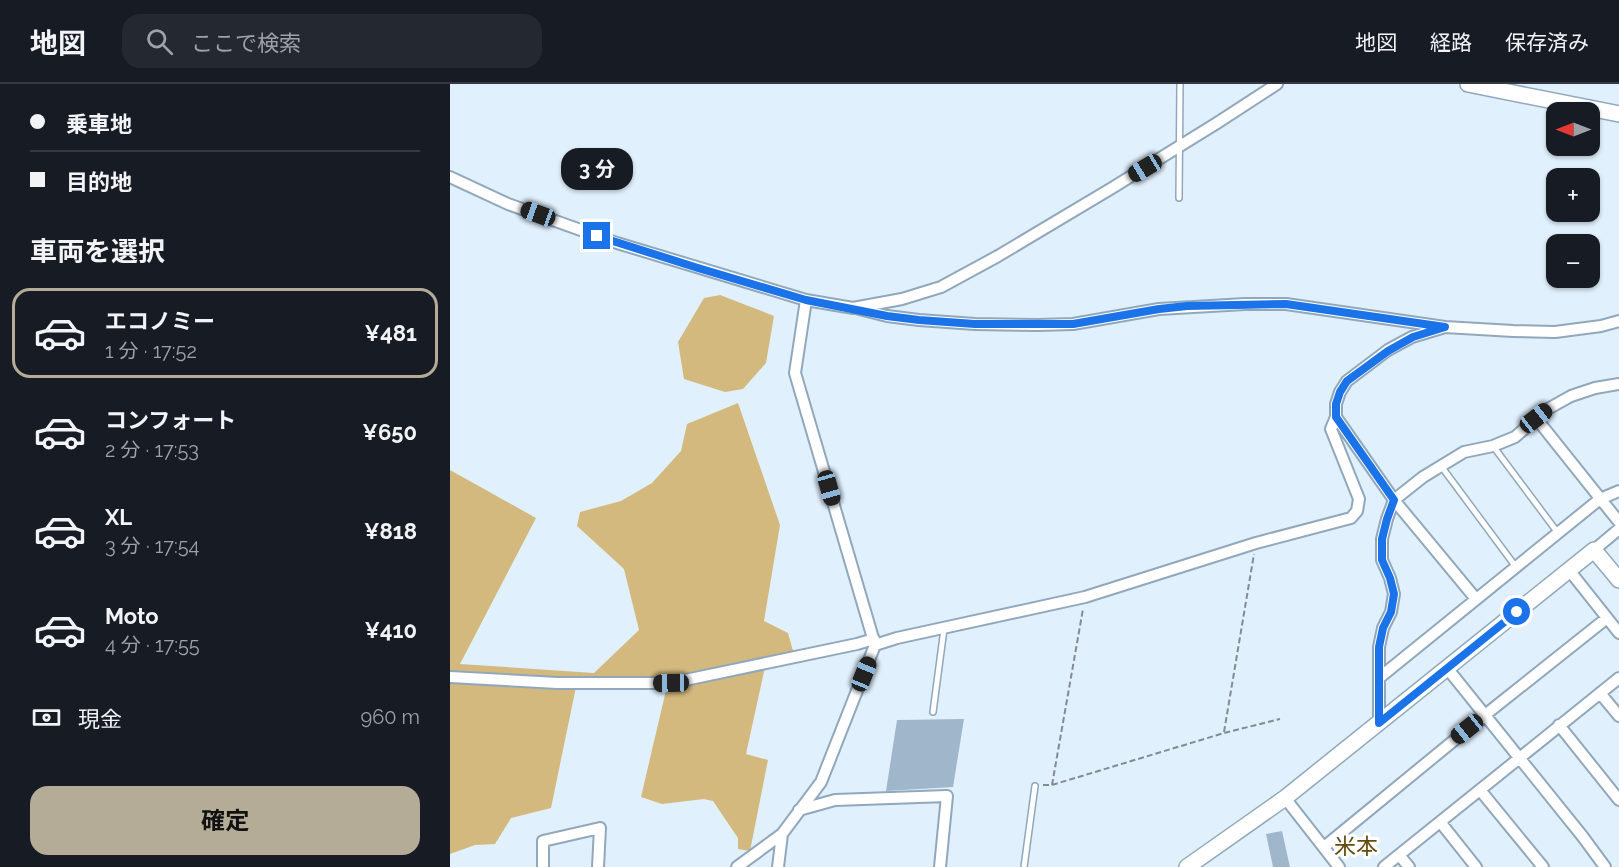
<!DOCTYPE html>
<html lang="ja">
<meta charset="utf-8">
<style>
:root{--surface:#171b24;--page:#242831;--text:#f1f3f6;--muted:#9ea1a6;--line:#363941;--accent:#b5ac98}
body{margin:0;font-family:Raleway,"Noto Sans JP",sans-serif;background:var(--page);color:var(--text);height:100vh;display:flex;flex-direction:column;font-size:22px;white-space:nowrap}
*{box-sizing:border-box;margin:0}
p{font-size:20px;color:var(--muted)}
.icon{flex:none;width:33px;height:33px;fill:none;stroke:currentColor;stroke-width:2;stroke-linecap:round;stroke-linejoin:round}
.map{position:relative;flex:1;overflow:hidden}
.details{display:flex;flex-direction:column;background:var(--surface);width:450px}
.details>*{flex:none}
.banner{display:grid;align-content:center;height:132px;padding:0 30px;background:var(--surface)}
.needle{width:39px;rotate:270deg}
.buttons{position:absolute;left:1096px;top:18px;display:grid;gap:12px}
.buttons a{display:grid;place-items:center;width:54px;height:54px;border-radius:12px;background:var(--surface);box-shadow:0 2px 4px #0004;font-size:30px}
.end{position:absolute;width:27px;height:27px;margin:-14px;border:8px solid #1a73e8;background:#fff;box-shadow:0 0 0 3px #fff}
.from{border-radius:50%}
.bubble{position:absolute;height:42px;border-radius:18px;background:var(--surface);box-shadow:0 2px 4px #0004;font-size:20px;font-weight:700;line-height:42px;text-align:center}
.car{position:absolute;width:18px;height:36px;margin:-18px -9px;border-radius:8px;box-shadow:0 0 4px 2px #0007;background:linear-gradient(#222 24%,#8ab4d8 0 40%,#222 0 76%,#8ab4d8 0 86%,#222 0)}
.banner b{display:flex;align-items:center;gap:21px;height:57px;font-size:22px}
.banner b+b{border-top:2px solid var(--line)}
.banner i{width:15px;height:15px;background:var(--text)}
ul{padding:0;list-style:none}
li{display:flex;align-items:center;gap:18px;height:90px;margin:0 12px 9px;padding:0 18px;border:3px solid transparent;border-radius:18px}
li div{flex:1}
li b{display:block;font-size:22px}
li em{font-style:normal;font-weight:700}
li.current{border-color:var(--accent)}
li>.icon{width:54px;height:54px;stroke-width:1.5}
h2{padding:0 30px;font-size:27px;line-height:72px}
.pay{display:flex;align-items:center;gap:15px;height:66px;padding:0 30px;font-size:22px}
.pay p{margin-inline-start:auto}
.cta{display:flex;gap:12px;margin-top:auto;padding:12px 30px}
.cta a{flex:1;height:69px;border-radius:18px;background:var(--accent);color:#111;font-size:24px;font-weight:700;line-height:69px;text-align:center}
header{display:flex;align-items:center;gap:36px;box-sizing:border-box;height:84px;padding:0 30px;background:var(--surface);border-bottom:2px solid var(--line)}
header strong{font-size:28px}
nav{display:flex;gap:33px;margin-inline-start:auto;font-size:21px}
.search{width:420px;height:54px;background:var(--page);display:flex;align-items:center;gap:15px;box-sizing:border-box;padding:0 21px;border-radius:18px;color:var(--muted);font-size:22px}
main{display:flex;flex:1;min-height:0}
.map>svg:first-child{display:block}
</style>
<header>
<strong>地図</strong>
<div class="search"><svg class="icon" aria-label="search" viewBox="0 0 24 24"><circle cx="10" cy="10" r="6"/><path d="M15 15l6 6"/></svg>ここで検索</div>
<nav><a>地図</a><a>経路</a><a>保存済み</a></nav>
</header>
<main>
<section class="details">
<div class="banner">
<b><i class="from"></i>乗車地</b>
<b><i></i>目的地</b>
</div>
<h2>車両を選択</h2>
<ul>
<li class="current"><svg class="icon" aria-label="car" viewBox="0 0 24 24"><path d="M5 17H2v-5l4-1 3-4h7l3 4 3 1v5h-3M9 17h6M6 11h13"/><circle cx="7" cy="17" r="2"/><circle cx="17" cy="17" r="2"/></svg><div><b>エコノミー</b><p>1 分 · 17:52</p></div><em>¥481</em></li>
<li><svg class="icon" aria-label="car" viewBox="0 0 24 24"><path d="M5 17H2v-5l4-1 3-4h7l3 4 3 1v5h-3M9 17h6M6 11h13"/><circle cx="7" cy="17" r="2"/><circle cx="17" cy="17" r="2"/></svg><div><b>コンフォート</b><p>2 分 · 17:53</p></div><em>¥650</em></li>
<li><svg class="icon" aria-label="car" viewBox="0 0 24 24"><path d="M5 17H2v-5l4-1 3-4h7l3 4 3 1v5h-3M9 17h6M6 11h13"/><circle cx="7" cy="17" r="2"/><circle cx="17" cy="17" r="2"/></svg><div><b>XL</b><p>3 分 · 17:54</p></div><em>¥818</em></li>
<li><svg class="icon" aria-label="car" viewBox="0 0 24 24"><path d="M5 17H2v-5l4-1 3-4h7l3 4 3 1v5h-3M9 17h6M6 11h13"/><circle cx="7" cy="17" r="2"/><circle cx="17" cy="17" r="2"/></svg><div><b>Moto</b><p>4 分 · 17:55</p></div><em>¥410</em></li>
</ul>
<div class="pay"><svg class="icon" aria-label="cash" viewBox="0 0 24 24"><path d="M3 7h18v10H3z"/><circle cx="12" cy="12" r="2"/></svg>現金<p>960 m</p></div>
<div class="cta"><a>確定</a></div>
</section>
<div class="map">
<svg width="1169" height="783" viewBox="0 0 1169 783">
<rect width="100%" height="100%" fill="#e1f0fd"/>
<path fill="#d3b97e" d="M270,211L324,232L316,279L293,305L275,308L234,295L228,258L254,214Z
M288,319L330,441L314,537L338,549L343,567L336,579L315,583L296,670L318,676L300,767L288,765V754L263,717L254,715L212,720L191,713L217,602L126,603L101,724L61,734L45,760L25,761L0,770V386L86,434L10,580L144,589L189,546L174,485L127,442L130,428L171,417L202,399L231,367L237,340Z"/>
<path fill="#a0b7cb" d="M514,635L503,703L436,707L447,636Z
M832,747L840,783H823L816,750Z"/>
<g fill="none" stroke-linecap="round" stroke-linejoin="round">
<defs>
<path id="lane" d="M729,114L730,0
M1043,362L1108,449
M991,382L1066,483
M483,628L494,545
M574,783L585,702"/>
<path id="street" d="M0,93L58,120L167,159L356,216L403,224L452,215L491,203L548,172L662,104L767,39L827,0
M409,225L437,232L469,236L525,240L588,241L623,240L709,225L795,220H836L995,243L1063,247L1105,248L1151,242L1169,237
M992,244L962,253L938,266L897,297L890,308L886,320V333L944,416L1026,515
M1086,334L1169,438
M1144,466L1169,445
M1119,486L1169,549
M425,561L447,554L635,513L806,459L901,434L907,427L909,415L881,345L886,333
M997,584L1133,753L1155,783
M0,593L107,599H221L407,560L424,555
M929,594L1150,415L1169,407
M1150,609L1169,632
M929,639V563L933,544L941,528L944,510L940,494L932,476V455L937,435L944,416L973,393L1014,368L1043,362L1065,353L1096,326L1121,312L1145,304L1169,300
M1109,641L1169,716
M1030,706L1093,783
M835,714L889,783
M349,726L385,716L497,712L490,783
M991,739L1026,783
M874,763L1035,631L1157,534
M949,771L959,783
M93,783V757L150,744L148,783
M287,783L332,750L371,698L425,561L345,289L356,216
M328,783L332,750
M934,783L1169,594"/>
<path id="secondary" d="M1018,0L1169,30
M737,783L835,714L1144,466L1169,496"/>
</defs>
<use href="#lane" stroke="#91a8bc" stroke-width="8"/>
<use href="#street" stroke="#91a8bc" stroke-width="14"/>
<use href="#secondary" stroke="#91a8bc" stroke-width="18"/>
<path stroke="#808c96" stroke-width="2" stroke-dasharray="6 3" stroke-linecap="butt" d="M774,648L804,470
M593,701H602L774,649L830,635
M602,701L633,525"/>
<use href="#lane" stroke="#fff" stroke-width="5"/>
<use href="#street" stroke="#fff" stroke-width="10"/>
<use href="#secondary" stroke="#fff" stroke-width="15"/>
</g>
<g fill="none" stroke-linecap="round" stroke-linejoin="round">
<path stroke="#1a73e8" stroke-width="8" d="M147,152L248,184L356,216L437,232L469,236L525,240H623L709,225L737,222L836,220L995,243L963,253L938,267L897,297L890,308L886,320V333L944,416L937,435L932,455V476L940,494L944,510L941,528L933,544L929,563V639L1067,528"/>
</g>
<g text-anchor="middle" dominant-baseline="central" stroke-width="6" stroke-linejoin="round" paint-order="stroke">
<g font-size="22" fill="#624b0f" stroke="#fff">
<text x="906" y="762">米本</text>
</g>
</g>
</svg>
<div class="buttons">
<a><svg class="needle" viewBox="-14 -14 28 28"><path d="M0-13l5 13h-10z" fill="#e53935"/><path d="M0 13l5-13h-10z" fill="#9ea1a6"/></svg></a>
<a>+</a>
<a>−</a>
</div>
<i class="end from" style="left:1067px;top:528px"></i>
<i class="end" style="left:147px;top:152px"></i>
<div class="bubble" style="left:111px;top:64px;width:72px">3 分</div>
<i class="car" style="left:695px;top:84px;rotate:239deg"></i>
<i class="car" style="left:88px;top:130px;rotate:290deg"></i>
<i class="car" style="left:1086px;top:334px;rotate:52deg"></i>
<i class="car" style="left:379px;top:404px;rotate:164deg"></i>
<i class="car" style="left:414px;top:590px;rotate:22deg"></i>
<i class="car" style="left:221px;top:599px;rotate:269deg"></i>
<i class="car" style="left:1017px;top:645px;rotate:231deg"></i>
</div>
</main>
